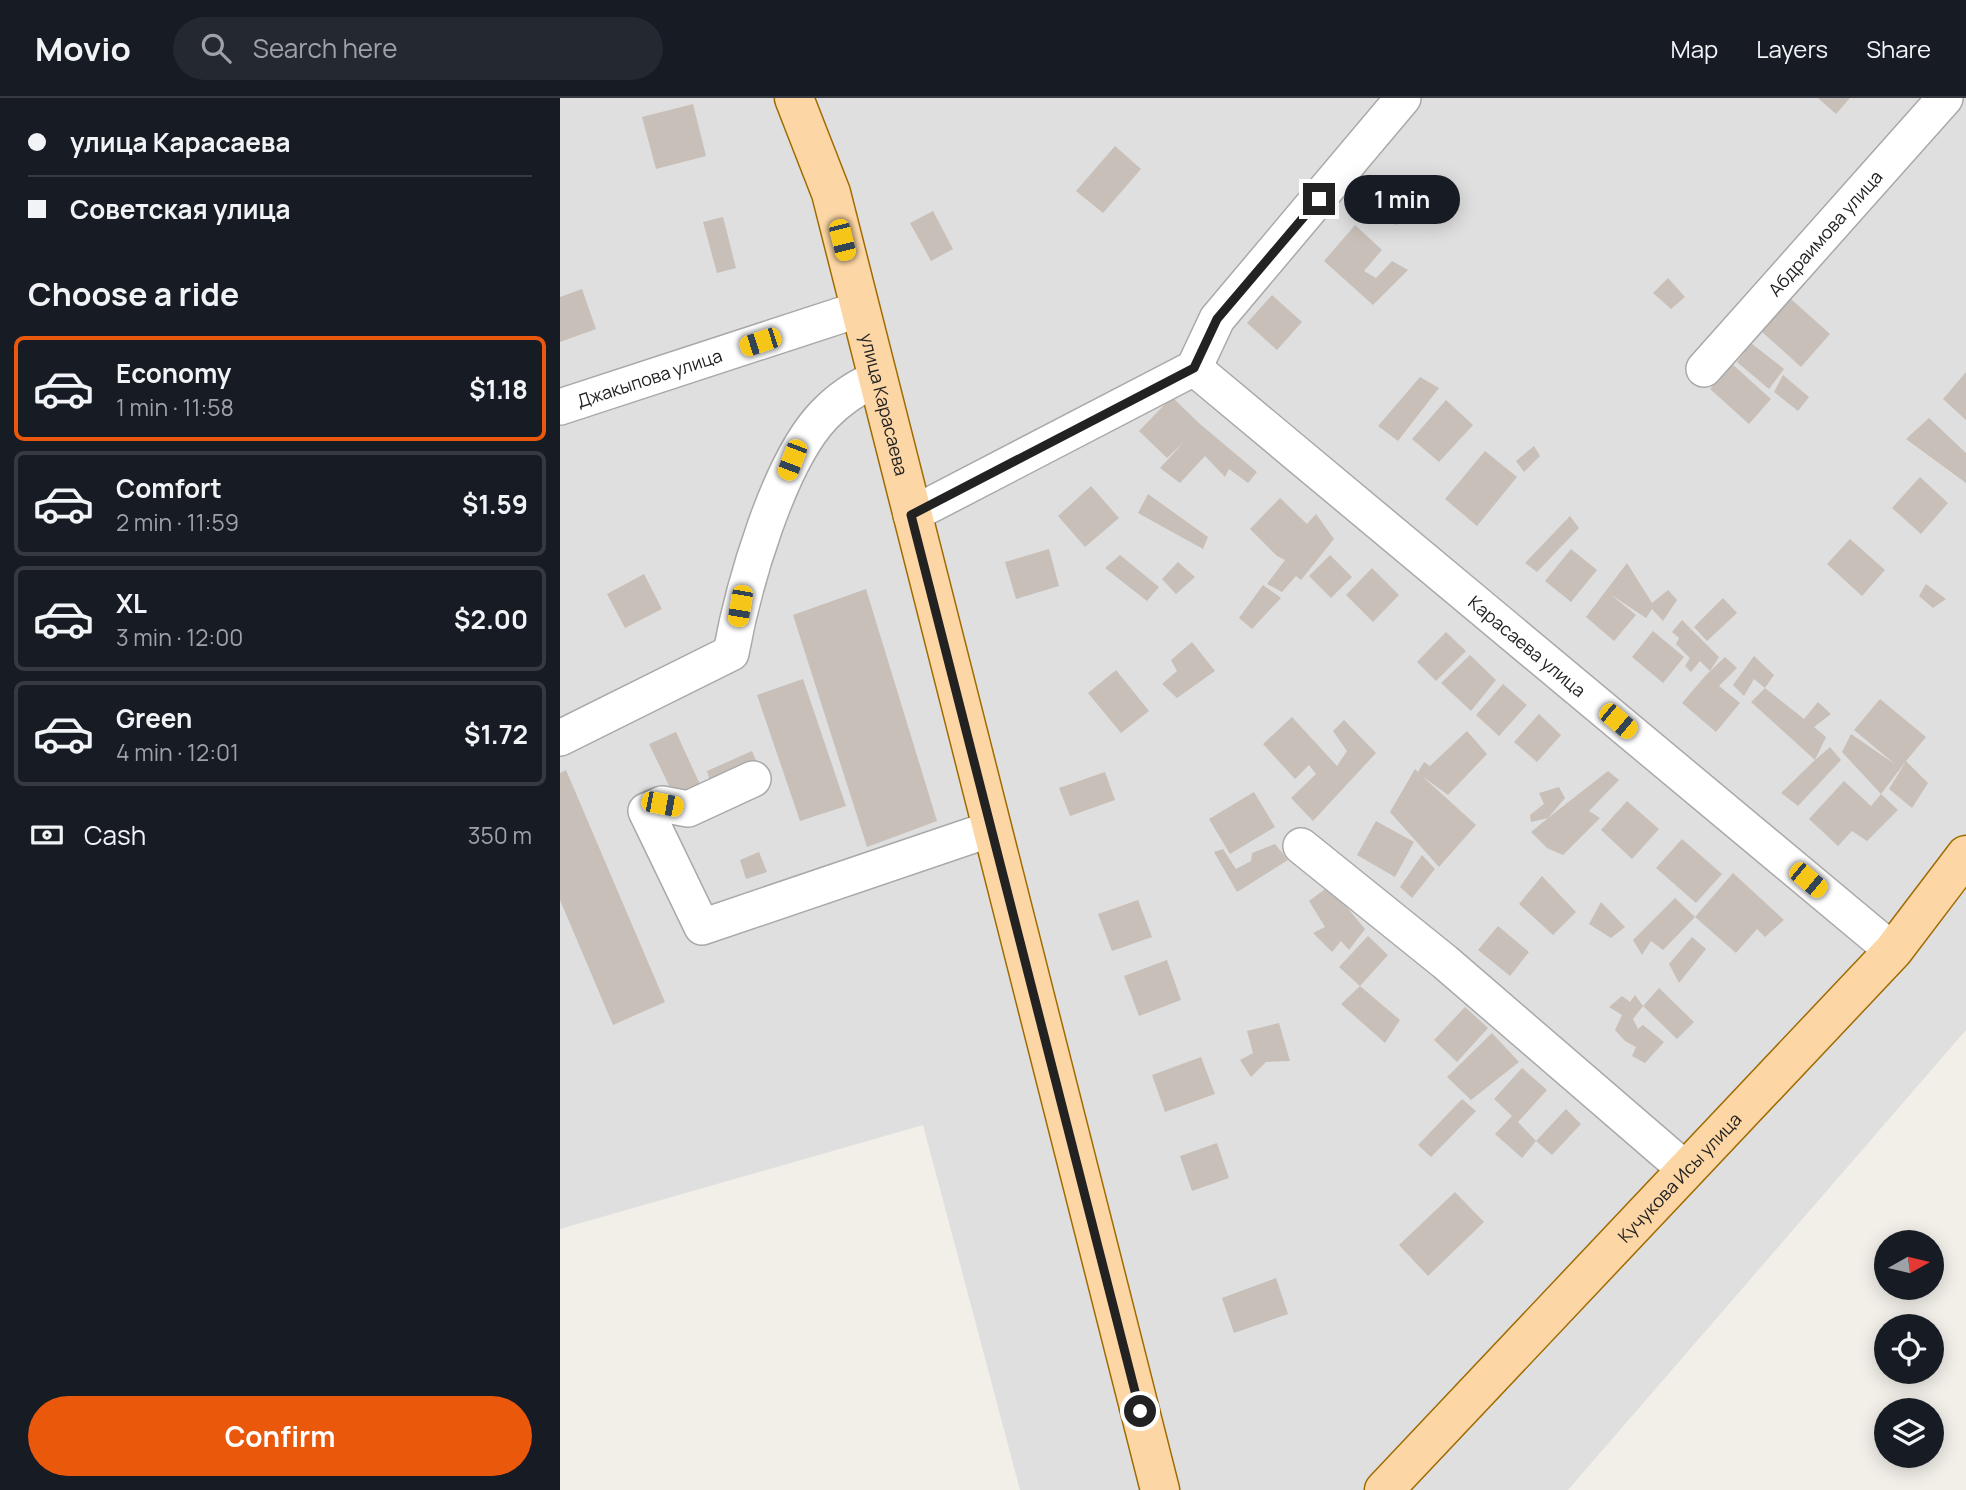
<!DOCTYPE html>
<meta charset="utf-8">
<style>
:root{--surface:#171b24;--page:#242831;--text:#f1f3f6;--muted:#9ea1a6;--line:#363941;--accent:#ea580c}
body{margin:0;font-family:Manrope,sans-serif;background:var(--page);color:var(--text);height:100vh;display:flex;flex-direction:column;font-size:26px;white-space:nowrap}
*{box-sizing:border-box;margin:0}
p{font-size:23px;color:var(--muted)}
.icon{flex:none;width:38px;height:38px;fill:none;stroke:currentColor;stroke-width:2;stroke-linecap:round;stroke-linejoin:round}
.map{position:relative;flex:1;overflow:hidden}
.details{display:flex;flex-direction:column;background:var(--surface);width:560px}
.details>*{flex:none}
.guide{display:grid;align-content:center;height:154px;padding:0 28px;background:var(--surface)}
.needle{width:46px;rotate:82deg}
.buttons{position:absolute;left:1314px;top:1132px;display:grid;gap:14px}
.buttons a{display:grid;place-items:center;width:70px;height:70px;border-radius:50%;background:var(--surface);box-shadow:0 4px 18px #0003;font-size:35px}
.end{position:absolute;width:32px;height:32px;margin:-16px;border:9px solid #222;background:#fff;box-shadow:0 0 0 4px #fff}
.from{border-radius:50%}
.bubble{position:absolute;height:49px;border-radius:24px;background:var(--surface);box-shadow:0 4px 18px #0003;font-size:23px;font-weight:700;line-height:49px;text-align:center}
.car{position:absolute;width:21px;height:42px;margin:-21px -10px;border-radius:9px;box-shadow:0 0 5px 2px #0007;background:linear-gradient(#f5c518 24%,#345 0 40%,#f5c518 0 76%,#345 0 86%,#f5c518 0)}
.guide b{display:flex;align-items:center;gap:24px;height:66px;font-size:26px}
.guide b+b{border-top:2px solid var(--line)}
.guide i{width:18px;height:18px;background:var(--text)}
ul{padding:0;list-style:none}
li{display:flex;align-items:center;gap:21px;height:105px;margin:0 14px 10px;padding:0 14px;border:4px solid var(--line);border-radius:10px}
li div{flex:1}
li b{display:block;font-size:26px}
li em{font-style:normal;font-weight:700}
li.on{border-color:var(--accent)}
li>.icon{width:63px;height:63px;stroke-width:1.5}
h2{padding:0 28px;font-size:32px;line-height:84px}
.pay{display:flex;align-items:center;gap:18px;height:77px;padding:0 28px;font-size:26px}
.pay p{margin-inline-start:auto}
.button{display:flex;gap:14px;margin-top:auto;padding:14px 28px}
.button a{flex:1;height:80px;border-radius:42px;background:var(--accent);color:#fff;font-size:28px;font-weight:700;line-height:80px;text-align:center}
header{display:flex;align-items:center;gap:42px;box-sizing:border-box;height:98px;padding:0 35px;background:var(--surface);border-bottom:2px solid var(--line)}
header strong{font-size:33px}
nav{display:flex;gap:38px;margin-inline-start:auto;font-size:24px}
.search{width:490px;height:63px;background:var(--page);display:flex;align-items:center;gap:18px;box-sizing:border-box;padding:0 24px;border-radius:38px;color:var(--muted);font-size:26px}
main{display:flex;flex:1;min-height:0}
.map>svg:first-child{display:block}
</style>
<header>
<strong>Movio</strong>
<div class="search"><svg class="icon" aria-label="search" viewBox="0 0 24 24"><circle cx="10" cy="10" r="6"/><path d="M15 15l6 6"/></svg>Search here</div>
<nav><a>Map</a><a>Layers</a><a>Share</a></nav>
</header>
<main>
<section class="details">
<div class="guide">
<b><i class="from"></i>улица Карасаева</b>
<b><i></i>Советская улица</b>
</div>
<h2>Choose a ride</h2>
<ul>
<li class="on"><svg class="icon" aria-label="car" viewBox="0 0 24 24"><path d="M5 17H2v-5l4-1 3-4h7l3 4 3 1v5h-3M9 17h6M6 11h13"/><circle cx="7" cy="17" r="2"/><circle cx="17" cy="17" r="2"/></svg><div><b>Economy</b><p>1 min · 11:58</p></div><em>$1.18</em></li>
<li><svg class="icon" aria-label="car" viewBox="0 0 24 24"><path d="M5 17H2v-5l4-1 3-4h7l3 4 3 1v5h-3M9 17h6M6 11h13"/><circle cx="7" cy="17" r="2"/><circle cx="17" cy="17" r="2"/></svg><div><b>Comfort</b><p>2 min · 11:59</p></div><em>$1.59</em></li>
<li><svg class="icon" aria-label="car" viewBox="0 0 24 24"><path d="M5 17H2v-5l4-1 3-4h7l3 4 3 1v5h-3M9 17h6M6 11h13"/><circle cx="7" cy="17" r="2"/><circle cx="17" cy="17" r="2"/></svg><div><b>XL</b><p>3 min · 12:00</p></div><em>$2.00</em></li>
<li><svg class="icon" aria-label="car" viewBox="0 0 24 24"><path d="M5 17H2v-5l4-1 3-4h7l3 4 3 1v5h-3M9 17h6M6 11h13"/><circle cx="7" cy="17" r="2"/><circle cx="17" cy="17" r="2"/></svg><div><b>Green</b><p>4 min · 12:01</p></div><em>$1.72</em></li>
</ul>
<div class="pay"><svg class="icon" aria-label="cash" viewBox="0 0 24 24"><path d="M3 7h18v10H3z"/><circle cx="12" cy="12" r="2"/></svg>Cash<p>350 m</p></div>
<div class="button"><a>Confirm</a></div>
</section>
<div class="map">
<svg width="1406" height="1392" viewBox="0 0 1406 1392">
<rect width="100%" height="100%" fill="#f2efe9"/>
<path fill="#e0dfdf" d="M0,0H1406V932L1008,1392H460L363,1027L0,1131Z"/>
<path fill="#c7bfb8" d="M1258,0H1290L1276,16Z
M133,6L146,58L96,71L82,19Z
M555,48L581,71L543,115L516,93Z
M836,100L848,110L836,127L818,118Z
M373,113L393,151L371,163L350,125Z
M163,119L176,170L157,175L143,124Z
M795,127L822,152L804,173L816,180L832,163L848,172L813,207L764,163Z
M1108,180L1125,199L1111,211L1093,195Z
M22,191L36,231L0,244V199Z
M712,197L742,224L717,252L687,225Z
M1231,201L1270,236L1241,269L1201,233Z
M1191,245L1224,271L1209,291L1177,264Z
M1172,266L1211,301L1189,326L1150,291Z
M1406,274V322L1383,301Z
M1223,277L1249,299L1238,313L1214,294Z
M860,279L879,290L838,343L818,328Z
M612,299L640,326L697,374L688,385L669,371L665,379L645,358L620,385L600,370L624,344L607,360L579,333Z
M886,302L913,327L879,364L852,341Z
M1369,320L1406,355V385L1346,341Z
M974,348L980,358L964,374L956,363Z
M925,353L957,379L917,428L885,401Z
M1360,379L1388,405L1361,436L1332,410Z
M531,388L559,420L525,449L498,418Z
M588,396L648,439L643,451L578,415Z
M720,400L747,426L756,416L774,441L741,482L736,478L722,494L707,486L725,462L717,458L690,431Z
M1010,418L1019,430L977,474L965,465Z
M1290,441L1325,472L1302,498L1267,466Z
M489,451L499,488L456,501L445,464Z
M1011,451L1037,472L1011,504L985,483Z
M560,457L599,489L587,503L545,470Z
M770,457L792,479L771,500L749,478Z
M618,464L635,479L616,496L602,481Z
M1067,465L1092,505L1108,492L1117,502L1103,523L1092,511L1086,520L1050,496L1076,517L1054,543L1026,519Z
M812,470L839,497L813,524L786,497Z
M84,476L102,511L65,530L47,496Z
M1366,486L1386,501L1373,510L1359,498Z
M703,487L721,500L692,531L679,520Z
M306,491L377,723L307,749L233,517Z
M1163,500L1177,515L1147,543L1134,529Z
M1122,522L1159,559L1150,573L1140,563L1131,574L1125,568L1130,560L1116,546L1119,540L1112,534Z
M1093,533L1124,559L1103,585L1072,559Z
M886,534L906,553L876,583L857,564Z
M632,544L655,573L617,600L602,586L617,573L611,562Z
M910,557L936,582L911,613L881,585Z
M1194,558L1214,577L1205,590L1244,621L1258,604L1271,616L1254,629L1266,639L1255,662L1270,649L1281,662L1238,708L1221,695L1255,662L1191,604L1205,590L1194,581L1184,598L1173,587Z
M1165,559L1177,570L1159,588L1180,605L1156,634L1122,605L1146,577Z
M556,572L589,613L561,635L528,595Z
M243,581L286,708L240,723L197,597Z
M943,586L967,607L939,638L916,617Z
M1320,601L1366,639L1346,663L1368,685L1352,710L1329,691L1346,663L1321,696L1282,654L1291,636L1336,667L1294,632Z
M979,616L1001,637L977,664L954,644Z
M732,619L777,668L787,653L773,633L784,622L816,655L753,723L731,700L756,676L749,667L735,681L703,646Z
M907,633L927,656L888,697L862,678L916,727L879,769L830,714L855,671L858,674L864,664L870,668Z
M116,634L143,693L116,702L89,646Z
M192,653L201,674L153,693L147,673Z
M6,672L105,904L53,927L0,802V675Z
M1048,673L1059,682L1029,713L1040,720L1003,757L987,750L971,734L988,720L971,724L970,717L984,706L979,695L999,689L1005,700L988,720Z
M545,674L555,702L510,718L499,690Z
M1284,683L1311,708L1321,696L1338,712L1307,743L1292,733L1278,748L1249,721Z
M694,694L715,729L670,756L649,721Z
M1067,703L1099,731L1072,761L1041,732Z
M816,723L854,744L835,779L797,757Z
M1122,741L1162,776L1136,805L1096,770Z
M715,746L728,762L677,794L654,754L663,751L676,771L691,763L692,755Z
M199,754L207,774L186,781L180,762Z
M862,757L875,771L852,800L840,789Z
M1173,775L1224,822L1205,839L1197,831L1176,855L1135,819Z
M982,778L1016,814L993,837L959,806Z
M769,788L805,831L789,852L781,843L772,854L753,835L765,829L749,803Z
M1115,800L1135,819L1103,852L1091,843L1082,857L1073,842Z
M578,802L592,839L552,853L538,816Z
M1041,804L1065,829L1051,840L1029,826Z
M938,828L969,854L950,878L918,852Z
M808,838L828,857L800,888L779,869Z
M1132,839L1146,851L1119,885L1109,866Z
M607,862L621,902L579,918L564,878Z
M800,888L840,922L825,945L781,906Z
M1099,890L1134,924L1117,941L1083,908Z
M1075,897L1083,908L1073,921L1078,931L1083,927L1104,944L1085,965L1072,958L1076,949L1065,943L1055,932L1062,917L1049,909L1062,898L1070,904Z
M905,909L928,930L897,964L874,942Z
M719,925L730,963L706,964L691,979L680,962L693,955L687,933Z
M932,935L959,964L911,1002L887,979Z
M641,959L655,996L605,1014L592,977Z
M962,970L987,992L958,1024L976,1043L962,1060L935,1036L952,1018L934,1001Z
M902,1001L916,1013L871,1059L858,1047Z
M1006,1011L1021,1026L992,1057L976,1043Z
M657,1045L669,1080L632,1093L620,1058Z
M895,1094L924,1124L868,1178L839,1147Z
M716,1180L728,1216L674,1235L662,1200Z"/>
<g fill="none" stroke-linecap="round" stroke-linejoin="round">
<defs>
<g id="minor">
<path id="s1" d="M634,270L1333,853"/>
<path id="s2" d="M1144,271L1385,0"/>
<path id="s3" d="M0,309L300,211"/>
<path d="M351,417L634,270L657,221L843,0"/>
<path d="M0,640L171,555C183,489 218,365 264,317C280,300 296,290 317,280"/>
<path d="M193,681L128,711L102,706L86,713L142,829L431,731"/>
<path d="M741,748L885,864L1125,1071"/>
</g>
<g id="major">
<path id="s4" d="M234,0L271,95L600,1392"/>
<path id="s5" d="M824,1392L1333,853L1406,757"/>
</g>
</defs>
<use href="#minor" stroke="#a9a9a9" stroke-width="38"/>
<use href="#major" stroke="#a06b00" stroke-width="41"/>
<use href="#minor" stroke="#fff" stroke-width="35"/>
<use href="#major" stroke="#fcd6a4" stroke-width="38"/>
</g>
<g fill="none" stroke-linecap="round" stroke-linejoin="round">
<path stroke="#222" stroke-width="9" d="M580,1313L351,417L634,270L657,221L759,101"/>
</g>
<g text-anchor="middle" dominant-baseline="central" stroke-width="5" stroke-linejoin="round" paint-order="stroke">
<g font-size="18" fill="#222" stroke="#fff">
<text stroke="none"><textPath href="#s2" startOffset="182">Абдраимова улица</textPath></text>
<text stroke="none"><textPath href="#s3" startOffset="94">Джакыпова улица</textPath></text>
<text stroke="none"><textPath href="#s4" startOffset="320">улица Карасаева</textPath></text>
<text stroke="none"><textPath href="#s1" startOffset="434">Карасаева улица</textPath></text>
<text stroke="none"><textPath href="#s5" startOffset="430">Кучукова Исы улица</textPath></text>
</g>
</g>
</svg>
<div class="buttons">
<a><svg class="needle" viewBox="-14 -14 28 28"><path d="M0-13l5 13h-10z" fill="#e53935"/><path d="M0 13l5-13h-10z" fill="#9ea1a6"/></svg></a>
<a><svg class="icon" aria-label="locate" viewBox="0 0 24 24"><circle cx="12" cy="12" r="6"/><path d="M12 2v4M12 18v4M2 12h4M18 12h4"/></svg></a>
<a><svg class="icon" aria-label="layers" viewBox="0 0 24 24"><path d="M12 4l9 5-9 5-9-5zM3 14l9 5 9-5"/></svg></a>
</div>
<i class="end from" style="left:580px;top:1313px"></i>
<i class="end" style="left:759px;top:101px"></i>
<div class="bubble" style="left:784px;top:77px;width:116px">1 min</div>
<i class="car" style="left:282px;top:142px;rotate:166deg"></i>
<i class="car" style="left:200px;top:244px;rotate:252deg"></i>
<i class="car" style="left:232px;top:362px;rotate:201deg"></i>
<i class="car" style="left:180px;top:508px;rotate:190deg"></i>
<i class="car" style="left:1058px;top:623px;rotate:130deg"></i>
<i class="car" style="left:102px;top:706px;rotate:101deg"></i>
<i class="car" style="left:1248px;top:782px;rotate:130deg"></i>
</div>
</main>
